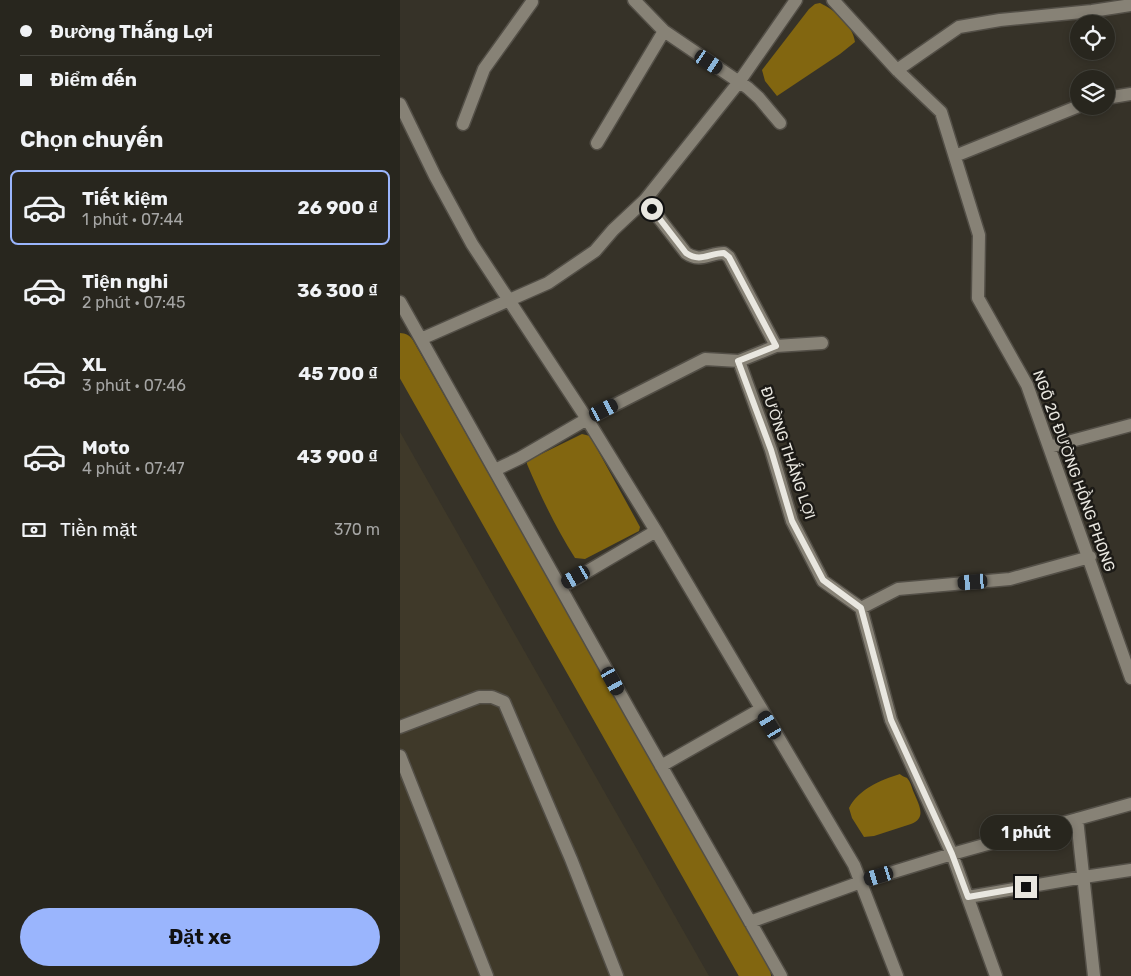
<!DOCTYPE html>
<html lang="vi">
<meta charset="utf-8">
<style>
:root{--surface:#28261e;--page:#302e27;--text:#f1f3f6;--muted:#a5a5a4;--line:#44433c;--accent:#9ab5fd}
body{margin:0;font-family:Rubik,sans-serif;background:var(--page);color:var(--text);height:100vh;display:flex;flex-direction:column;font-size:19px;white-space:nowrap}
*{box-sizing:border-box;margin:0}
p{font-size:16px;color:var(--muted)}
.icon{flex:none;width:28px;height:28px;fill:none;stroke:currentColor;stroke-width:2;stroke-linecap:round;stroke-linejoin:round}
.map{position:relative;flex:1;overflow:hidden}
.side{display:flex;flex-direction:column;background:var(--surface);width:400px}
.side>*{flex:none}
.hud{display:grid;align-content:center;height:110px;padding:0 20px;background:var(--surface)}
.buttons{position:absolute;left:670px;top:15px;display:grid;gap:10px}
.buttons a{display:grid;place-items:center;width:45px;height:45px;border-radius:50%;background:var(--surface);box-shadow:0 2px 8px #0003,0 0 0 1px var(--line);font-size:25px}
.end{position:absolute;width:22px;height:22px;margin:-11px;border:6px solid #e9e7e0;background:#111;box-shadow:0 0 0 2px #111}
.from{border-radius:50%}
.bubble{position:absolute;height:35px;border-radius:18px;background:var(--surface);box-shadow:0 2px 8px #0003,0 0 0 1px var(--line);font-size:16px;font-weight:700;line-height:35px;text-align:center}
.car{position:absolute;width:15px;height:30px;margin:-15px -8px;border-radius:6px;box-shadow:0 0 4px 1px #0007;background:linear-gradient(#222 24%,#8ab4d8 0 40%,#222 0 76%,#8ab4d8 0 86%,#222 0)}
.hud b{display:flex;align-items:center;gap:18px;height:48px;font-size:19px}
.hud b+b{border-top:1px solid var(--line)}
.hud i{width:12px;height:12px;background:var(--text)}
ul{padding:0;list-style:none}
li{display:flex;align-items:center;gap:15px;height:75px;margin:0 10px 8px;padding:0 10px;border:2px solid transparent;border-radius:8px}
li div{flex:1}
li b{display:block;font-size:19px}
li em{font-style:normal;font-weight:700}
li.active{border-color:var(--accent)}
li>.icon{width:45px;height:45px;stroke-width:1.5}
h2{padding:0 20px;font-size:22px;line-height:60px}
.pay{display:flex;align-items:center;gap:12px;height:55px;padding:0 20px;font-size:19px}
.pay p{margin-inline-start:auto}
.cta{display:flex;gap:10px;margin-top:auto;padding:10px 20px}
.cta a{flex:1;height:58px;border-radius:30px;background:var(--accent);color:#111;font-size:20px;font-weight:700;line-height:58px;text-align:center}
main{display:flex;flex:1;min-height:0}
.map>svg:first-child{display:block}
</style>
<main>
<section class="side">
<div class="hud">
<b><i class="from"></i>Đường Thắng Lợi</b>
<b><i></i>Điểm đến</b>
</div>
<h2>Chọn chuyến</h2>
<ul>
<li class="active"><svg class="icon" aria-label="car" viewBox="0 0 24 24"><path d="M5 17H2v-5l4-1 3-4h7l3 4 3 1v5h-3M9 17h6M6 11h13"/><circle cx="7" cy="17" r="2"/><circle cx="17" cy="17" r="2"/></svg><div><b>Tiết kiệm</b><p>1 phút · 07:44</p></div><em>26 900 ₫</em></li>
<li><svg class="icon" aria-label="car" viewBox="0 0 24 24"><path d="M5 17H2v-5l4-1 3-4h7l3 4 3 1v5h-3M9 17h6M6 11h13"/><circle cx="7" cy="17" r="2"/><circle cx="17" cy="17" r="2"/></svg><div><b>Tiện nghi</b><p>2 phút · 07:45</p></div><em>36 300 ₫</em></li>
<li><svg class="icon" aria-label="car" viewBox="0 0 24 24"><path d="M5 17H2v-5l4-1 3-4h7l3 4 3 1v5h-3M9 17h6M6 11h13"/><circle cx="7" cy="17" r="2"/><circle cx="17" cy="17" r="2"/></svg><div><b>XL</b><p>3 phút · 07:46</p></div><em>45 700 ₫</em></li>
<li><svg class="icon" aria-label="car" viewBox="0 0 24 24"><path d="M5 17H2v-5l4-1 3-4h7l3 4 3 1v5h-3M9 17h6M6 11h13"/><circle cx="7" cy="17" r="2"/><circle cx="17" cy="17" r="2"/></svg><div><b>Moto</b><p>4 phút · 07:47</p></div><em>43 900 ₫</em></li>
</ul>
<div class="pay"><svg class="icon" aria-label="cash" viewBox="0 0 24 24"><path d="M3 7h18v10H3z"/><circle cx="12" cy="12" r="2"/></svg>Tiền mặt<p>370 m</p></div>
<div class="cta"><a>Đặt xe</a></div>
</section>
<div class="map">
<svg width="731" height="976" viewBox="0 0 731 976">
<rect width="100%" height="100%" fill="#363228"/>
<path fill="#3f3929" d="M0,432L309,976H0Z"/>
<path fill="#826610" d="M420,3C435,10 453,25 455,42L440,54L377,96L365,81L362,70L409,9L415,4Z
M182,434L190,436L240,527L239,531L185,559L175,558C156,528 141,497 127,464V461Z
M500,774C500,775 507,778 507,778C511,782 512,789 514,793C519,805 527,818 511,824L474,836L464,837L452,818L449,808C459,789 480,780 500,774Z"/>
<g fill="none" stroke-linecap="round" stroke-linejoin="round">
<path stroke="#826610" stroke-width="30" d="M0,348L356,976"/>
<defs>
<path id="minor" d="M234,0L264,31L348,88L359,98L380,123
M433,0L497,70L541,112L579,235L578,298L627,385L731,678
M497,70L559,27L600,20L692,11L731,5
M706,98L731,94
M0,104L35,176L72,244L187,419L256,531L454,865L497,976
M63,124L84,69L132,2
M197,143L264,31
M555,156L679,106
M245,200L286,253C300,263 309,253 324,253L329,257L376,346
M0,302L231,713L381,976
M21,339L148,283L195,251L213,230L245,200L339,82L396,0
M422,343L376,346L339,361L371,450L392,521L423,581L461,608L491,720L552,854L731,804
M649,447L731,425
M95,470L120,458L187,419L305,359L339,361
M161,587L256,531
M461,608L498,589L610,579L690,557
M0,727L79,697H92L104,702L171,859L217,976
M0,756L87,976
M261,766L361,709
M677,819L694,976
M568,897L684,877L731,870
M350,922L461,882L552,854L596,976"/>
</defs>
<use href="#minor" stroke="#534f47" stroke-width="15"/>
<use href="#minor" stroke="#878276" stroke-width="12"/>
</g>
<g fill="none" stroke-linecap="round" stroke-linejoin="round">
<path stroke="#e9e7e0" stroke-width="6" d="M252,209L286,253C301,263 309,253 324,253L329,257L376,346L338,361L371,450L392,521L423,580L461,608L491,720L552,854L568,897L626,887"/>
</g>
<g text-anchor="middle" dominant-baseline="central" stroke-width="5" stroke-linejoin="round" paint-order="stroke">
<g font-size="15" fill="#e9e7e0" stroke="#1c1a16">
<text transform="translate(388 453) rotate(71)">ĐƯỜNG THẮNG LỢI</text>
<text transform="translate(674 471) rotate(70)">NGÕ 20 ĐƯỜNG HỒNG PHONG</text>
</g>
</g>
</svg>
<div class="buttons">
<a><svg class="icon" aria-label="locate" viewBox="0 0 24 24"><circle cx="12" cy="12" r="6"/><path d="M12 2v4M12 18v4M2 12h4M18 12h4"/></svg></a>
<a><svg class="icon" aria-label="layers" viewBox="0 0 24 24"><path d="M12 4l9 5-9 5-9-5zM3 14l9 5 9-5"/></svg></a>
</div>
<i class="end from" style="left:252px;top:209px"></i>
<i class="end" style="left:626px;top:887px"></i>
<div class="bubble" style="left:580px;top:815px;width:92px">1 phút</div>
<i class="car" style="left:309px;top:62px;rotate:124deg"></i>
<i class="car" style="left:204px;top:410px;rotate:63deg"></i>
<i class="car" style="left:176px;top:577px;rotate:240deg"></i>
<i class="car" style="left:573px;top:582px;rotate:265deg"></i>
<i class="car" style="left:213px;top:681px;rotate:151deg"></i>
<i class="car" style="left:370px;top:725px;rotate:329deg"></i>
<i class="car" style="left:479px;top:876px;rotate:253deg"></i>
</div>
</main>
